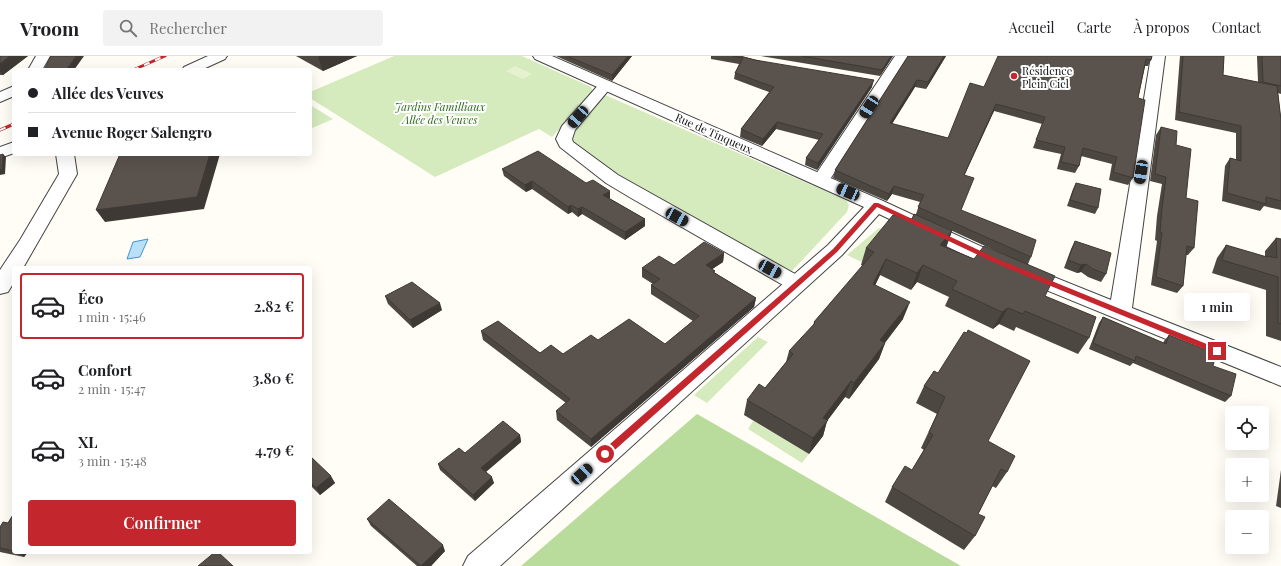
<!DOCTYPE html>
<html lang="fr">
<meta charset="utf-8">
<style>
:root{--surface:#fff;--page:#f2f2f2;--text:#202124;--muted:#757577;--line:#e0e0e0;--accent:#c4262e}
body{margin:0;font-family:"Playfair Display",serif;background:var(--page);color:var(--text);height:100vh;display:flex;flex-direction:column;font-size:15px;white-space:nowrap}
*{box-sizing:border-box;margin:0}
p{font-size:13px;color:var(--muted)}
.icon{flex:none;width:22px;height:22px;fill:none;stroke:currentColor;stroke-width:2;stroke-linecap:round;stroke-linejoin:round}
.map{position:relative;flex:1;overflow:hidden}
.panel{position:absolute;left:12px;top:210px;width:300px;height:288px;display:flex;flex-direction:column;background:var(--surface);border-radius:4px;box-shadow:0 4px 16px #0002}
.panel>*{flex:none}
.hud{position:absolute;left:12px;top:12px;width:300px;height:88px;border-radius:4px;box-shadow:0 4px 16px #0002;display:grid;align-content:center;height:88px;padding:0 16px;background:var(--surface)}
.controls{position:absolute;left:1225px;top:350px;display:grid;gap:8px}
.controls a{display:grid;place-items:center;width:44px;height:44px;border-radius:4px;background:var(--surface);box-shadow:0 4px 16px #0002;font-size:20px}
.end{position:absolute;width:18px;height:18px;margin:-9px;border:5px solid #c4262e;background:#fff;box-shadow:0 0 0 2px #fff}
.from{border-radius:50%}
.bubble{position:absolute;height:28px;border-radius:4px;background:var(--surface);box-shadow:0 4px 16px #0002;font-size:13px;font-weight:600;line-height:28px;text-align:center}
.car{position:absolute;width:12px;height:24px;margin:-12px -6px;border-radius:5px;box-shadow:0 0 3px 1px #0007;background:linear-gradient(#222 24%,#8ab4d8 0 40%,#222 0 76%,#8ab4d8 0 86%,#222 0)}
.hud b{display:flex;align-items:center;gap:14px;height:38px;font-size:15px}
.hud b+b{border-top:1px solid var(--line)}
.hud i{width:10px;height:10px;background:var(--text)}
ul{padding:7px 0 0;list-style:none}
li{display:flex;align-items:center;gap:12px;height:66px;margin:0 8px 6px;padding:0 8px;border:2px solid transparent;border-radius:4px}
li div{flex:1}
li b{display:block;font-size:15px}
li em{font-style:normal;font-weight:600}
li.on{border-color:var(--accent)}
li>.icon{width:36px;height:36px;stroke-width:1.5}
.cta{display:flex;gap:8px;margin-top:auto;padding:8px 16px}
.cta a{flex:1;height:46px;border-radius:4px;background:var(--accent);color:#fff;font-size:16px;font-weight:600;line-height:46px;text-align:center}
header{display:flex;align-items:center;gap:24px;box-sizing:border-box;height:56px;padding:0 20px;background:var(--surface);border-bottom:1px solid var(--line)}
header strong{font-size:19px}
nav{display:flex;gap:22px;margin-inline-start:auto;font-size:14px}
.search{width:280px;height:36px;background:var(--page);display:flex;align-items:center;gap:10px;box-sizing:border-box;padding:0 14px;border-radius:4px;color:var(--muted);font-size:15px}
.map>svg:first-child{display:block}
</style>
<header>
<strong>Vroom</strong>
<div class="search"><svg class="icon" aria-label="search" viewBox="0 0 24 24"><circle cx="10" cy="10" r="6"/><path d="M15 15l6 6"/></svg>Rechercher</div>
<nav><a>Accueil</a><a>Carte</a><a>À propos</a><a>Contact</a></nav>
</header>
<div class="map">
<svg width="1281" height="510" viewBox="0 0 1281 510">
<rect width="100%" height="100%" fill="#fffdf5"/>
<path fill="#d5ebbd" d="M394,0H522L591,31L593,36L552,81L539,73L435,121L310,42V36Z
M605,39L846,144L849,149L847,156L792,215L692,167L572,89L571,82L577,71Z
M310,49L333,63L310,73Z
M879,172L888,175L880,215L847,199Z
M758,281L768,286L707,347L694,339Z
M753,365L809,398L802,407L748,373Z"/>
<path fill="#b9dc9c" d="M697,358L961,510H521Z"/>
<path fill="#e6f2cf" d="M515,10L532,18L523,23L506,15Z"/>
<path fill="#b9e0f7" stroke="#3f96cf" d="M148,183L140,201L127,203L133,186Z"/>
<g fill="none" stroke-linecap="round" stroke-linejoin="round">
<defs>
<path id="minor" d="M36,0H50L42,14H28Z
M895,0H909L827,128L821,129L815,128L812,124Z
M606,25L611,26L613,29L575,74L572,83L573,86L618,119L804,223L807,228L804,233L797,235L790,233L631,142L606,127L560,91L556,83L562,70L601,26Z
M14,30V40L0,46V36Z
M14,86V97L0,102V91Z"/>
<path id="tertiary" d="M208,0H227L225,3L201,14H182L184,11Z
M533,0H552L883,145L1004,201L1111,244L1151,0H1165L1132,252L1281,311V330L990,211L879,158L842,199L500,510H463L468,500L828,189L864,151L535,3Z
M56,98H74L77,118L23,212H14V226L8,236L0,238V214L20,184L59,118Z"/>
</defs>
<use href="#minor" stroke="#444" stroke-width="2"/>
<use href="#tertiary" stroke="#444" stroke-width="2"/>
<use href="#minor" fill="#fff" fill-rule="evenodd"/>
<use href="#tertiary" fill="#fff" fill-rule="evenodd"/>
<defs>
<path id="rail" d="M133,14L165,0
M0,74L14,68"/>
</defs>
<use href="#rail" stroke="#c4262e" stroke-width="3"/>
<use href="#rail" stroke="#fff" stroke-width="2" stroke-dasharray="6" stroke-linecap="butt"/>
</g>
<path fill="#4d4742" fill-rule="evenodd" d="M0,0H28L3,19H0Z
M296,0H357L323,15Z
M556,0H632L612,25Z
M711,0H740L872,31L817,114L805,109L806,102L819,84L776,73L762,90L740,81L741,73L769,36L734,23L735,17L739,8L711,3Z
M761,0H893L880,20Z
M908,0H946L926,33L915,31L892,68L948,82L984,31L1152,0L1151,4L1148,10H1145L1138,42L1133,122L1128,129L1109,124L1112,108L1081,100L1079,110L1075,117L1057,113L1061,98L1033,92L1042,68L994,55L964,119L961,154L1031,201L1028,208L1045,240L1089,282L1078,298L1016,271L1014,275L999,268L993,273L945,250L949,241L917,226L911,234L880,219L875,229L903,263L885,287L879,303L849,343L845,341L827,365L823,380L809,398L744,359L747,344L765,332L786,306L789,295L813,270L814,266L863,210L861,209L866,192L912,163L916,158L920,146L892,138L887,145L833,122L835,114ZM935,167L1007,200L974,203L946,191L952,175Z
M1180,0H1224L1223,19L1258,26L1257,0H1281V38L1278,37L1281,64V154L1264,150L1260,155L1222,145L1225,110L1230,102L1236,104V77L1175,64Z
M1161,71L1176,89L1186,142L1194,192L1188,199H1186L1183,230L1177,237L1151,229L1157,185L1155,184L1157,160L1162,128L1150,125L1156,79Z
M502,113L586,127L610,142H609L645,163V170L625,184L582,158L578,161L572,156L568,158L532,133L526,136L504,120Z
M1076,127L1098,152L1095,158L1067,150L1073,133Z
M1276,182L1281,183V285L1266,280V234L1212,217L1217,202L1226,189L1265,201V195Z
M1075,185L1106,218L1101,226L1088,221L1081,216L1077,217L1064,212L1071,193Z
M724,197L723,206L712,213L715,217L756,242L754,251L591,391L557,364L556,355L566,347L483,284L481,275L540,297L563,298L598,284L665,288L693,265L651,238V229L653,228L642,221V212L674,209Z
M385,240L442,254L413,272L388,248Z
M1103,261L1163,287L1164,285L1169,279L1213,310L1231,340L1225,346L1133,307L1130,310L1089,293L1099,267Z
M934,315L988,385L1007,416L996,432L992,430L978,458L975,480L964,494L885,446L892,431L912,414L924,394L921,392L937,358L916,347L924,330Z
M520,379L521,386L486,416L494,427L475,445L440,414L438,408L465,397Z
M310,400L335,427L320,439L310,429Z
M1281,414V452L1276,450Z
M14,457V496H28L24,501L0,496V471L8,467Z
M367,463L445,495L431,510H417L371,470Z"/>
<path fill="#3f3936" d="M10,0H28L3,19L0,15V8Z
M76,0H84L74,14H66Z
M320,0H357L323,15L318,1Z
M628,0H632L612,25V19Z
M891,0H893L880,20L882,14Z
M944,0H946L926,33L928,26Z
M874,24L872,31L817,114L818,107Z
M917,24L915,31L888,74L890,67Z
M996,48L994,55L961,127L964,119Z
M777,66L776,73L762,90L763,83Z
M3,98L6,101L5,118L0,119V114Z
M210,98H220L204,153L105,166L96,154Z
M532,125V133L526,136L525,129Z
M894,130L892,138L887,145L889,138Z
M610,135V142L603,146V139Z
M571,149L572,156L568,158V151Z
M582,151V158L578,161V153Z
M645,163V170L625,184V176Z
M952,175L946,192L940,189Z
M724,197L723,206L705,218L706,209Z
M886,203L880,219L868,245L873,228Z
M1086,208L1081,216L1077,217L1081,209Z
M923,209L917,226L911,234L917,217Z
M756,242L754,251L591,391V383Z
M910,246L903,263L874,300L880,284Z
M440,247L442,254L413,272L410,264Z
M1008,252L999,268L993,273L1002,256Z
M885,287L879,303L849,343L854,327Z
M851,325L845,341L827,365L823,380L809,398L813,382L823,362Z
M520,379L521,386L483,418L481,412Z
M331,420L335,427L320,439L316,432Z
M492,421L494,427L475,445L473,439Z
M443,489L445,495L431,510H421Z
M18,496H28L24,501Z"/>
<path fill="#5a524d" stroke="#3f3936" d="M0,0H10L0,8Z
M51,0H76L66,14H44Z
M567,0H628L612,19Z
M733,0H740L755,4L874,24L818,107L806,102L823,78L777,66L763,83L741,73L774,31L735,17L743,2Z
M802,0H891L882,14Z
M908,0H944L928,26L917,24L890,67L948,82L970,27L984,31L998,0H1152L1151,4L1146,3L1138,42L1145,44L1133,122L1113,116L1117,101L1083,92L1079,110L1061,106L1065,91L1036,84L1045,61L996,48L964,119L974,122L961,154L1036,184L1031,201L918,151L924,139L894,130L889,138L835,114Z
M1183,0H1224L1223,19L1277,30L1281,64V145L1266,141V148L1227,137L1230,102L1241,105V70L1179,56Z
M1262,0H1281V30L1263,26Z
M1161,71L1177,75L1176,89L1191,93L1186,142L1198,145L1194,192L1187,190L1183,230L1156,221L1162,177L1160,176L1162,152L1166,121L1155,118Z
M538,95L586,127L593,124L610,135L603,139L645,163L625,176L582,151L578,153L571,149L568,151L532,125L525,129L502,113Z
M3,98L2,114H0V99Z
M120,98H210L197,141L96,154Z
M1076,127L1101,133L1098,152L1070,144Z
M914,158L952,175L940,189L974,203L984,190L1055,220L1045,240L1096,261L1089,282L1025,255L1023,258L1008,252L1002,256L952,233L957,225L923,209L917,217L886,203L873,228L910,246L880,284L885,287L854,327L851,325L823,362L828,364L813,382L747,344L759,328L765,332L793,298L789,295L815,267L814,266L874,196L866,192L893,159L912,163Z
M1276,182L1281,183V268L1278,267V221L1222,204L1226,189L1267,201V200L1277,202Z
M1075,185L1111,197L1106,218L1093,213L1086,208L1081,209L1068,204Z
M704,186L724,197L706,209L715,215L713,216L756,242L591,383L556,355L570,343L481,275L498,265L540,297L551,289L563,298L591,279L598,284L629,263L665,288L699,260L651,229L660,223L642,212L659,200L674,209Z
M412,226L440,247L410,264L385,240Z
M1103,261L1166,288L1169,279L1216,298L1213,310L1236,318L1231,340L1136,300L1135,305L1093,287Z
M968,274L1030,305L988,385L1015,400L1007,416L1001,413L978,458L985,461L975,480L892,431L905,410L912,414L933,379L929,376L945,341L924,330L934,315L938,317L964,276L967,277Z
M503,365L520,379L481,412L492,421L473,439L438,408L459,392L465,397Z
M310,400L331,420L316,432L310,426Z
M389,443L443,489L421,510L367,463Z
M14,457V495L0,492V471L3,466L8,467Z
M215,496H218L233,510H198Z"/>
<path fill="#c4262e" d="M874,147H878L1000,204L1219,293L1220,295L1219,297H1214L995,207L877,151L837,196L608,400H602V395L833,193Z"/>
<circle fill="#c4262e" stroke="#fff" stroke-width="1.5" cx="1014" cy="20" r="4"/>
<g text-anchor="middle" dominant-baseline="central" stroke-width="4" stroke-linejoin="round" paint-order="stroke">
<g font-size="11" fill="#111" stroke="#fff" text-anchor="start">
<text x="1022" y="14">Résidence<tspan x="1022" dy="13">Plein Ciel</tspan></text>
</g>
<g font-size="11" font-style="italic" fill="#2f6b1f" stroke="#fff">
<text x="440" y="50">Jardins Familliaux<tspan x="440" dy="13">Allée des Veuves</tspan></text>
</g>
<g font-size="11" fill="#111" stroke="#fff">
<text transform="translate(714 77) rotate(24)">Rue de Tinqueux</text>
</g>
</g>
</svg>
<div class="controls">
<a><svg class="icon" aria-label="locate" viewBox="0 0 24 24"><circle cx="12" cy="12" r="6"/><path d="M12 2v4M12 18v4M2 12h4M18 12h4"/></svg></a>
<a>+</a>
<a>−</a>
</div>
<i class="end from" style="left:605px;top:398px"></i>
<i class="end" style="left:1217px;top:295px"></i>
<div class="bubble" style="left:1184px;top:237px;width:66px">1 min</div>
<i class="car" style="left:869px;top:51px;rotate:213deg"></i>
<i class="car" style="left:578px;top:61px;rotate:221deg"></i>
<i class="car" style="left:1141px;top:116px;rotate:189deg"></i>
<i class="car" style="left:848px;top:136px;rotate:294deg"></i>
<i class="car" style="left:677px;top:161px;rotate:119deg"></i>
<i class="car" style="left:770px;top:213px;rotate:119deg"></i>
<i class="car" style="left:582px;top:418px;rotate:48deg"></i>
<div class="hud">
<b><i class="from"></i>Allée des Veuves</b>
<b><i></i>Avenue Roger Salengro</b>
</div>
<section class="panel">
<ul>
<li class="on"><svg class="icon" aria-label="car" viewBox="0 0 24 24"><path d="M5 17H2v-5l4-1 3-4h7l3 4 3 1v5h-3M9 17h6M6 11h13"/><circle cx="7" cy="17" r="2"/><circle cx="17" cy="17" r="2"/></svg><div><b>Éco</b><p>1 min · 15:46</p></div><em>2.82 €</em></li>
<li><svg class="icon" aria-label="car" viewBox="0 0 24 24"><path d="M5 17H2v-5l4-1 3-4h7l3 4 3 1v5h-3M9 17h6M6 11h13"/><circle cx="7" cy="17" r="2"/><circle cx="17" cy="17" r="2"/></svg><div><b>Confort</b><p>2 min · 15:47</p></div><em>3.80 €</em></li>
<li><svg class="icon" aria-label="car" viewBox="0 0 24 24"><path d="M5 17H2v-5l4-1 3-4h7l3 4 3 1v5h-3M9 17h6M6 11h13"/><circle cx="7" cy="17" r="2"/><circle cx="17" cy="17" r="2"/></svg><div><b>XL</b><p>3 min · 15:48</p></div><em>4.79 €</em></li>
</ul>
<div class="cta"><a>Confirmer</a></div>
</section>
</div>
